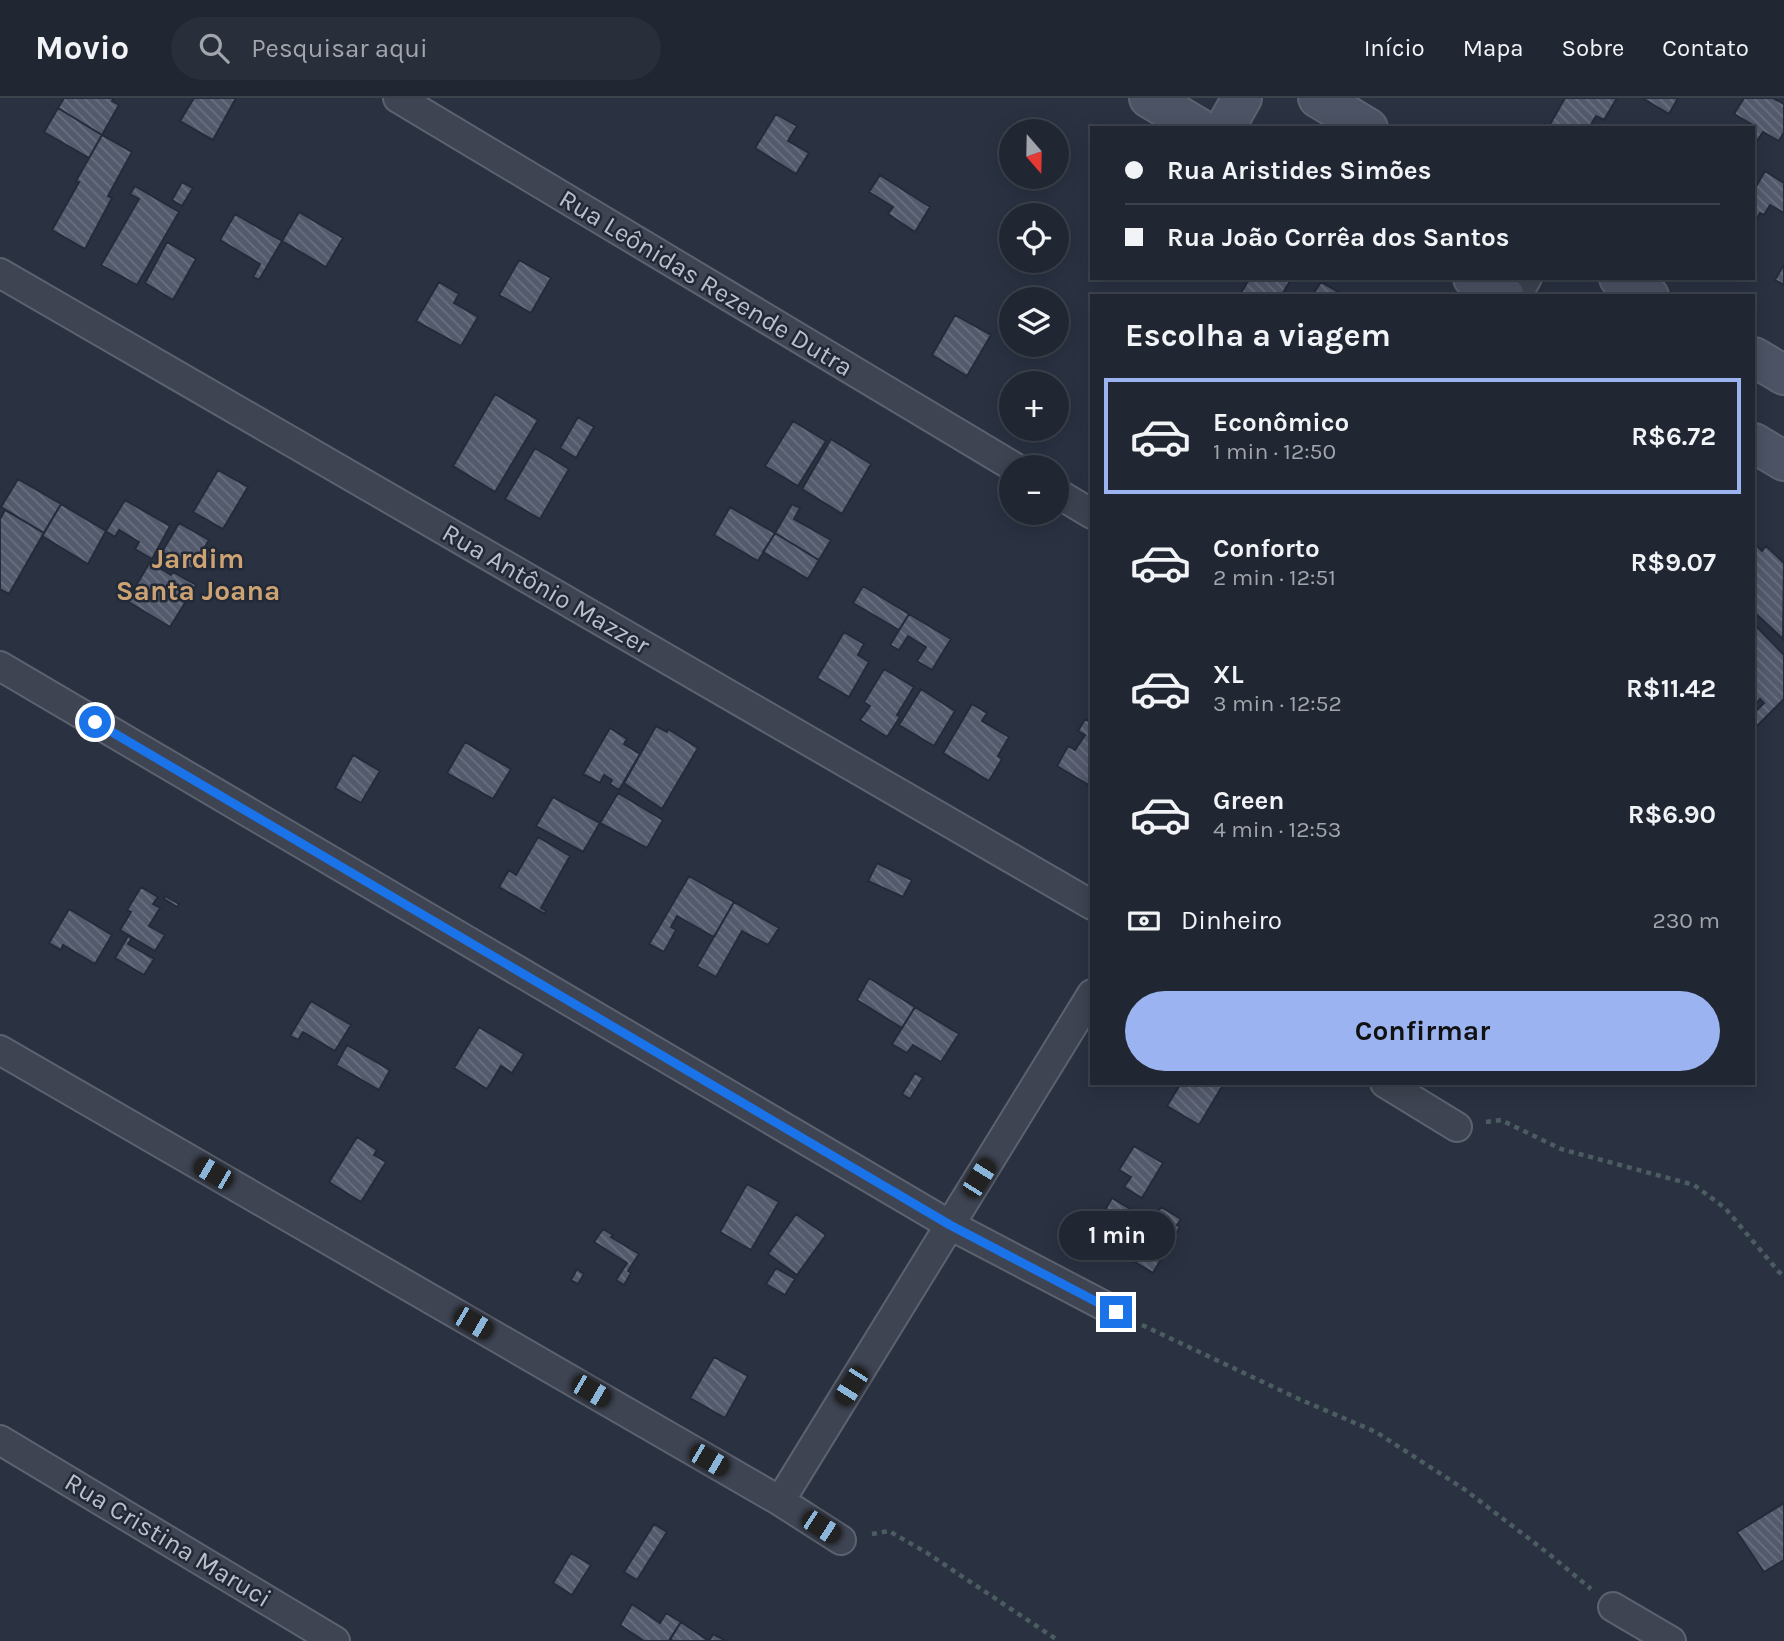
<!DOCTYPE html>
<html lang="pt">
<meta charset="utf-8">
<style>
:root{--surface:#202632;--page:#282e3a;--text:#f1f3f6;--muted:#a2a5ac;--line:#3d434d;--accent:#9bb4f1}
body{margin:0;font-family:Karla,sans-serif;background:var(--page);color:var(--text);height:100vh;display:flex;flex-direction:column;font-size:26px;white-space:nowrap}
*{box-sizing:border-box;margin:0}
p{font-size:23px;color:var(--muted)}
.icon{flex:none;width:38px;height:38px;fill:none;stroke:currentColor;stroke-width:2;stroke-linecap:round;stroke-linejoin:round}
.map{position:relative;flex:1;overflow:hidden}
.side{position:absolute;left:1090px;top:196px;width:665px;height:791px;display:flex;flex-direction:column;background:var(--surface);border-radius:0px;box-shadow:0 4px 18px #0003,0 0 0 2px var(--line)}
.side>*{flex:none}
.hud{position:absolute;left:1090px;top:28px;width:665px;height:154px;border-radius:0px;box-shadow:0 4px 18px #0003,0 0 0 2px var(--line);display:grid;align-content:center;height:154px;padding:0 35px;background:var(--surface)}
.needle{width:46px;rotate:160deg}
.tools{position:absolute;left:999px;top:21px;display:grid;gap:14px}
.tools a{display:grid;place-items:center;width:70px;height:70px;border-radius:50%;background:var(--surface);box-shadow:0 4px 18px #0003,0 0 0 2px var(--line);font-size:35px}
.end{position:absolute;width:32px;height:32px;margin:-16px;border:9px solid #1a73e8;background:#fff;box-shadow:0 0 0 4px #fff}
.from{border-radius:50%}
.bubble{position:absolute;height:49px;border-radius:24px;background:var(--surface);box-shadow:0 4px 18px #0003,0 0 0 2px var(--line);font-size:23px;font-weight:700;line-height:49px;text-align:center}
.car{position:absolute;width:21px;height:42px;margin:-21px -10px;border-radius:9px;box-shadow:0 0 5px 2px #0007;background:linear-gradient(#222 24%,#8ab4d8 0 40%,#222 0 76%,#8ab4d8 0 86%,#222 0)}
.hud b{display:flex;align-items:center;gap:24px;height:66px;font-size:26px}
.hud b+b{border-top:2px solid var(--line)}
.hud i{width:18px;height:18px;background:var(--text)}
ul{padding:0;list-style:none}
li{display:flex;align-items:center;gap:21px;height:116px;margin:0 14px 10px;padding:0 21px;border:4px solid transparent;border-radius:0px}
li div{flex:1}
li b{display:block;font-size:26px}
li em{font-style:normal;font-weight:700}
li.current{border-color:var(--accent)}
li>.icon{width:63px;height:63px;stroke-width:1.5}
h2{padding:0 35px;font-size:32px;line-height:84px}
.pay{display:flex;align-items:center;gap:18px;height:77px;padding:0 35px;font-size:26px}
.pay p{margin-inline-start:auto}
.action{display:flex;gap:14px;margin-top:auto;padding:14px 35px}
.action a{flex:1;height:80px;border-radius:42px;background:var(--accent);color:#111;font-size:28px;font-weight:700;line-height:80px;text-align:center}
header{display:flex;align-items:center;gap:42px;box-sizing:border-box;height:98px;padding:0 35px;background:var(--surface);border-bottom:2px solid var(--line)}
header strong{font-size:33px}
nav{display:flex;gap:38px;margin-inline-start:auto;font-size:24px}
.search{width:490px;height:63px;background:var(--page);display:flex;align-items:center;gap:18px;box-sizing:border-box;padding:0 24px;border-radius:38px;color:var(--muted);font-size:26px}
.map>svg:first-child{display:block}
</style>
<header>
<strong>Movio</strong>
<div class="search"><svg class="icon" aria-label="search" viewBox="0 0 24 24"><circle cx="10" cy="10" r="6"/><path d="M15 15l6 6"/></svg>Pesquisar aqui</div>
<nav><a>Início</a><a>Mapa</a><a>Sobre</a><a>Contato</a></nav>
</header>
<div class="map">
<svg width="1784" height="1543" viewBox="0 0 1784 1543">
<defs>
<pattern id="building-back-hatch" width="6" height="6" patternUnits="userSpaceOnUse" patternTransform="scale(1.75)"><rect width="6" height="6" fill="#535a6c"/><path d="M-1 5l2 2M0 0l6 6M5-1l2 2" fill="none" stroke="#6a7080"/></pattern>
</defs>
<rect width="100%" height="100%" fill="#2a3242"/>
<path fill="url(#building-back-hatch)" stroke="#242b39" stroke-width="2" d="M64,0H114L112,3L119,7L102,37L58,10Z
M194,0H236L213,42L180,23Z
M1565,0H1617L1604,22L1596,18L1589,30H1543L1545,26L1549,28Z
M1642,0H1678L1669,16Z
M1744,0H1773L1784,6V34L1779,43L1763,34L1757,43L1754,41V33L1756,29L1734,16Z
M58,10L102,37L89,60L44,34Z
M776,16L797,28L788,43L809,55L796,76L755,50Z
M102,37L132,54L108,98L112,100L85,151L52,132L79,84L76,83Z
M1765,73L1784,85V115L1770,107L1764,117L1760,115L1754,126V92Z
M880,77L930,109L915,134L888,116L893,109L869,94Z
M182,84L193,90L182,108L172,102Z
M135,88L179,114L137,187L101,167L139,101L130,96Z
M299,114L343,140L326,169L282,143Z
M235,116L282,143L259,182L253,179L260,166L220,142Z
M167,144L196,161L173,202L145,185Z
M519,162L551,180L531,215L499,197Z
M1784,166V187L1775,182Z
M1250,180H1292L1281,198H1239Z
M439,184L459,196L454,205L478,219L461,248L416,223Z
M1321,184L1340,195L1338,198H1312Z
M955,217L991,237L967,278L932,257Z
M495,296L538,322L495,394L453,368Z
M578,319L594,329L576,360L560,350Z
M793,323L826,343L798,388L765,368Z
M831,341L871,366L842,416L802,391Z
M535,350L569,371L540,421L505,401Z
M218,372L248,389L223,431L193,414Z
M18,381L61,406L44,435L1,409Z
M125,402L170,428L152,461L135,451L139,444L119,432L115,439L106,433Z
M61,406L106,433L88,466L42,438Z
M792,406L800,410L794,421L831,442L819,462L775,435Z
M730,409L775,435L758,463L714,437Z
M5,412L44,435L9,496L0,491V421Z
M179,425L209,442L192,471L162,454Z
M775,435L819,462L808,481L763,454Z
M1754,445L1762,453L1766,448L1784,465L1783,541L1754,514Z
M209,451L217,457L213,464L204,458Z
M150,464L171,477L173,474L196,487L170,529L127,503Z
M863,488L909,516L899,532L853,505Z
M909,516L951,541L932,572L917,563L926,549L908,538L899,552L890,547Z
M1754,526L1784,557V601L1754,631V615L1764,605L1760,601L1754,608Z
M844,534L864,546L858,557L869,564L849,599L817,580Z
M884,571L914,589L897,617L900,619L887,639L860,622L870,608L864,604Z
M921,591L955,613L934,648L899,627Z
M972,606L987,615L982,623L1009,639L998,658L1002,661L989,683L943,655Z
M1085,621L1092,625V689L1057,668L1068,648L1075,652L1085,637L1078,633Z
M656,628L667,634L668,631L698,650L662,711L624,685Z
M610,630L627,641L624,646L640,656L619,692L610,686L612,682L604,677L600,685L583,676Z
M465,644L511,671L493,701L447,675Z
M353,657L380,673L361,705L335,690Z
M618,695L663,722L647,750L600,725Z
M553,699L600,725L583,754L536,728Z
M538,739L570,758L541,810L546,813L545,816L499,789L509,772L516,777Z
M877,765L912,782L903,799L868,783Z
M689,778L734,804L714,839L677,818L671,829L676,832L664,854L649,846Z
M141,789L158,799L153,806L160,810L149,828L165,837L155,853L120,832L131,814L127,812Z
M165,798L179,806L177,809L164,801Z
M734,804L779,830L768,847L742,833L716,879L697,868Z
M69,811L112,837L95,866L63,847L61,852L49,845Z
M128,838L132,840L128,846L154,861L144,877L115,860Z
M869,880L915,909L902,930L857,902Z
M311,903L351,927L335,953L303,934L298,942L290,938Z
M915,909L959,936L941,964L913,947L907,955L892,946Z
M479,929L524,956L512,975L501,968L487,991L454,970Z
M347,947L390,972L379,992L336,967Z
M915,975L923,980L910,1001L902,996Z
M1181,985H1221L1223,987L1199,1027L1167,1008Z
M357,1039L377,1052L374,1057L386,1064L361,1104L329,1084Z
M1134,1048L1163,1065L1142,1100L1124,1089L1131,1079L1119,1072Z
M747,1086L779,1104L751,1152L720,1134Z
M1112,1100L1137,1115L1131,1125L1128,1123L1112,1149L1091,1136Z
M1161,1109L1181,1121L1177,1127L1180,1129L1153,1175L1120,1155L1144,1114L1154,1120Z
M796,1116L826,1137L797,1177L768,1156Z
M603,1131L613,1137L611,1139L639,1156L628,1173L631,1175L624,1187L616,1182L627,1165L594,1144Z
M776,1170L795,1181L785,1197L766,1186Z
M577,1171L584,1176L578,1186L571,1182Z
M714,1259L748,1278L725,1320L690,1300Z
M1784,1405V1462L1764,1474L1737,1434Z
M654,1426L667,1434L637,1482L624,1474Z
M571,1455L591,1467L572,1497L553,1485Z
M632,1506L660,1525L666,1515L681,1524L669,1543H644L620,1527Z
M681,1524L709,1543L713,1536L726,1543H673L670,1541Z"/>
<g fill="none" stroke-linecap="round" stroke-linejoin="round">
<defs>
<path id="street" d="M398,0L1014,369
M0,175L1092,807
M1516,198L1527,180
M1057,395L1092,416
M0,568L950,1127L1116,1214
M0,952L780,1403L841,1442
M1385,985L1457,1029
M0,1342L335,1543
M780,1403L1092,896
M1613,1509L1671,1543"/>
<path id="secondary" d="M1149,0L1199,30
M1318,0L1368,30
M1225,30L1242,0
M1473,180L1505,198
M1619,180L1649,198
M1754,259L1784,277
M1754,345L1784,363"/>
</defs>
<use href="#street" stroke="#5c626f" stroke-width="32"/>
<use href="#secondary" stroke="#5c626f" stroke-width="42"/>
<path stroke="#4c5d61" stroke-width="4.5" stroke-dasharray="5 5" stroke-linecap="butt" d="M1486,1024L1501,1022L1561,1051L1694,1087L1725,1110L1779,1174L1784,1178
M1142,1227L1299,1301L1376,1334L1464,1391L1549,1456L1591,1491
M872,1436L889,1433L927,1455L1059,1543"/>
<use href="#street" stroke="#3e4452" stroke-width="28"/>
<use href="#secondary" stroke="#4c5364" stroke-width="38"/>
</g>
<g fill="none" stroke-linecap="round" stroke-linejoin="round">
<path stroke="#1a73e8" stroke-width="9" d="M95,624L950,1127L1116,1214"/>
</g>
<g text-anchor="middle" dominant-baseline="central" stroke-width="5" stroke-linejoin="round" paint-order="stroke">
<g font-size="26" fill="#bbc0cb" stroke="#222937">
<text transform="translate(706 185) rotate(31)">Rua Leônidas Rezende Dutra</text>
<text transform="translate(546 491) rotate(30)">Rua Antônio Mazzer</text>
<text transform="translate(168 1442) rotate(31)">Rua Cristina Maruci</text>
</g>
<g font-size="28" font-weight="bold" fill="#cea373" stroke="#222937">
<text x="198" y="460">Jardim<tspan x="198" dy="32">Santa Joana</tspan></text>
</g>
</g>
</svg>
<div class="tools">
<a><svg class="needle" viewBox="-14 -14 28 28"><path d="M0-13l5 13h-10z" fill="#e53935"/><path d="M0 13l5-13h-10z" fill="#a2a5ac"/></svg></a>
<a><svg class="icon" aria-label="locate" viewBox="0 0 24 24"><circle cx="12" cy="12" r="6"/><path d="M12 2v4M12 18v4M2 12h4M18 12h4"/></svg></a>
<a><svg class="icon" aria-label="layers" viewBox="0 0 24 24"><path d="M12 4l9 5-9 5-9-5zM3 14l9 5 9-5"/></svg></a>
<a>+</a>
<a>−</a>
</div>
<i class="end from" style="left:95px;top:624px"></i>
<i class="end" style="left:1116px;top:1214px"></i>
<div class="bubble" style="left:1059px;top:1113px;width:116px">1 min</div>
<i class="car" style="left:213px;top:1075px;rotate:300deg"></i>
<i class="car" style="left:979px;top:1080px;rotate:32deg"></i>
<i class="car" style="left:473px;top:1225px;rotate:120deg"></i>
<i class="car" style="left:851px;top:1288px;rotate:212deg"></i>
<i class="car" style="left:591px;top:1293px;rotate:120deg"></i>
<i class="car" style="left:709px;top:1362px;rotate:120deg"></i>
<i class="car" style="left:821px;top:1429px;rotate:123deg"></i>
<div class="hud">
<b><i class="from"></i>Rua Aristides Simões</b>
<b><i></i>Rua João Corrêa dos Santos</b>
</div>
<section class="side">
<h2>Escolha a viagem</h2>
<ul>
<li class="current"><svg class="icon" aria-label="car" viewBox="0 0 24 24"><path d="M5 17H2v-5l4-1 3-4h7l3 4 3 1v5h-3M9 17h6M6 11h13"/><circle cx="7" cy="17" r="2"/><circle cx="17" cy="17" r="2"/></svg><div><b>Econômico</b><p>1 min · 12:50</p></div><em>R$6.72</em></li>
<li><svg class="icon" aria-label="car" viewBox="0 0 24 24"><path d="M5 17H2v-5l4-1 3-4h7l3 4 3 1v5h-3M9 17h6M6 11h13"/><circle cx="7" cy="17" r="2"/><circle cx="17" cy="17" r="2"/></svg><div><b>Conforto</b><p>2 min · 12:51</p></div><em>R$9.07</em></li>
<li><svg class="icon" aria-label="car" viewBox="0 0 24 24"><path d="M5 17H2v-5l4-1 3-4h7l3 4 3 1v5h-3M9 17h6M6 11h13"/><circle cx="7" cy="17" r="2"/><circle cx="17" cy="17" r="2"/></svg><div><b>XL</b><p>3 min · 12:52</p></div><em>R$11.42</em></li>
<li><svg class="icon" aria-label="car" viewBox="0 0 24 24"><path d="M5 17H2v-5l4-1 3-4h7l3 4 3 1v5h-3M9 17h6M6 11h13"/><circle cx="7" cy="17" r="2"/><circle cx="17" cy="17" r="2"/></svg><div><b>Green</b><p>4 min · 12:53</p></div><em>R$6.90</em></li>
</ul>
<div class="pay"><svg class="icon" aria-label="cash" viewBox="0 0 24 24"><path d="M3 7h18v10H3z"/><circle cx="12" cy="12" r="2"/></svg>Dinheiro<p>230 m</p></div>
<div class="action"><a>Confirmar</a></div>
</section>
</div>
